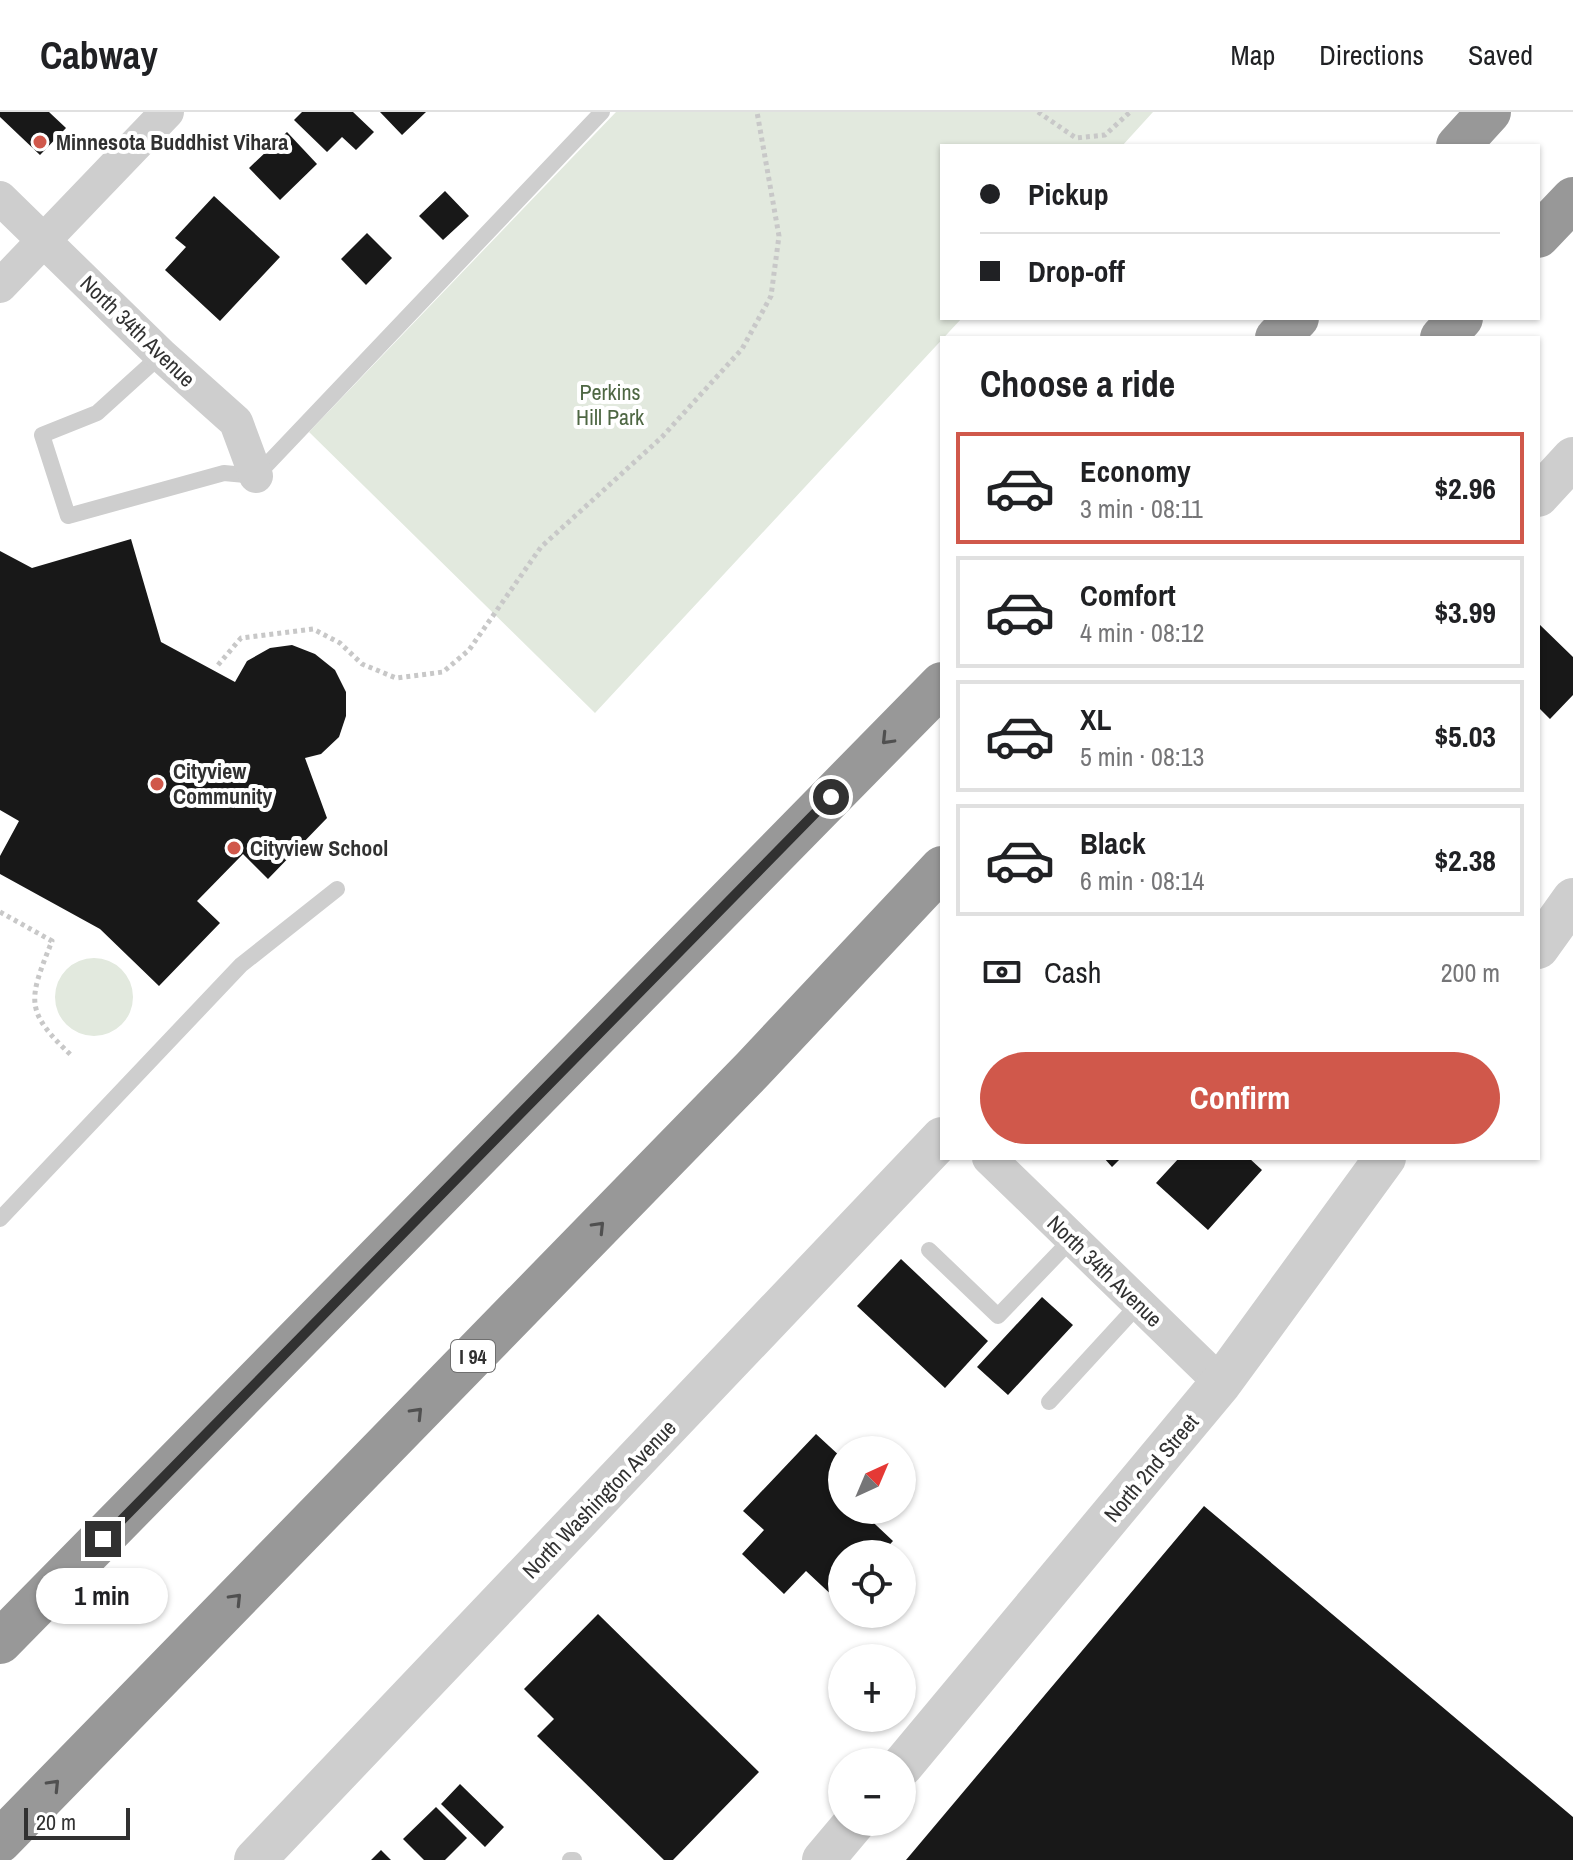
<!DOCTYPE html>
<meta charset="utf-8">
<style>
:root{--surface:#fff;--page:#f6f6f6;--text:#202124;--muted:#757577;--line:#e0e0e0;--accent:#d0584b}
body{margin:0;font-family:"Archivo Narrow",sans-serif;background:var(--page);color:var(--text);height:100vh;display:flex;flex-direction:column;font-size:30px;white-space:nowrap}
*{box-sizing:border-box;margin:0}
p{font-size:26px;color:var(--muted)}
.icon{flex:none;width:44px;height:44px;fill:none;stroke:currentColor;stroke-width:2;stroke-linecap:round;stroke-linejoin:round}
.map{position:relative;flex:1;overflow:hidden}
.details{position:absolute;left:940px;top:224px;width:600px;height:824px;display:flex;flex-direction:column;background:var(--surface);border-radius:0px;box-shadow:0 2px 6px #0004}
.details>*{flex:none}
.guide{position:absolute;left:940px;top:32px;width:600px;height:176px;border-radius:0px;box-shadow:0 2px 6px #0004;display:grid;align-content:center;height:176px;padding:0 40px;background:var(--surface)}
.needle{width:52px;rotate:44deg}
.buttons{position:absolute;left:828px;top:1324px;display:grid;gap:16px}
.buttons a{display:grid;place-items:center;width:88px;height:88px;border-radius:50%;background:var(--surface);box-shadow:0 2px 6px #0004;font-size:40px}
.scale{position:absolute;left:24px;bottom:20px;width:106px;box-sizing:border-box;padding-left:8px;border:4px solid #313131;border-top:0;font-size:22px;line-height:28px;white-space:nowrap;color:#313131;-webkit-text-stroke:6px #fff;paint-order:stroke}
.end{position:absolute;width:36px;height:36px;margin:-18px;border:10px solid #313131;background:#fff;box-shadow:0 0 0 4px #fff}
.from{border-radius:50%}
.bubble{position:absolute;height:56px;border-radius:28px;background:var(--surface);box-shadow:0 2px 6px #0004;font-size:26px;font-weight:800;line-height:56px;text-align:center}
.guide b{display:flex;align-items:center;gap:28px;height:76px;font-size:30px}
.guide b+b{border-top:2px solid var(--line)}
.guide i{width:20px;height:20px;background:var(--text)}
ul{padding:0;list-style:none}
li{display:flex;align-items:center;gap:24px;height:112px;margin:0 16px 12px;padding:0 24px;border:4px solid var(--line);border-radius:0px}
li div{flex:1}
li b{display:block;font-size:30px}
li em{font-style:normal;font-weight:800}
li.active{border-color:var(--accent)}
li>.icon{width:72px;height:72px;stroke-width:1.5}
h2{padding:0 40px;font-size:36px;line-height:96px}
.pay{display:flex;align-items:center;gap:20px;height:88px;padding:0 40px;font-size:30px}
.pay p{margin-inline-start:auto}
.cta{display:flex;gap:16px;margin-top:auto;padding:16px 40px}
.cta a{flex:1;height:92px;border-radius:48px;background:var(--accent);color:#fff;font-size:32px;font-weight:800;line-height:92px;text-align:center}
header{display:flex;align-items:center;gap:48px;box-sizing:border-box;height:112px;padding:0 40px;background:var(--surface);border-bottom:2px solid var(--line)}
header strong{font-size:38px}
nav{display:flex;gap:44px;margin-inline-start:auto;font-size:28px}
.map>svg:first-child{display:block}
</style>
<header>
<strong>Cabway</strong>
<nav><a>Map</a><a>Directions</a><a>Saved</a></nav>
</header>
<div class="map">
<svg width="1573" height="1748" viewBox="0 0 1573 1748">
<rect width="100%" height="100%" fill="#fff"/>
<path fill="#e2e9de" d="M616,0H1153L1122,34H942V206H962L595,601L309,320Z
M55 885a39 39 0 1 1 78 0a39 39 0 1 1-78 0Z"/>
<path fill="#181818" d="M0,0H49L66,16L40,43L0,5Z
M302,0H353L374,20L356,38L342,25L327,40L294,8Z
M380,0H426L402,23Z
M287,20L317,52L280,88L249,56Z
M445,79L469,104L443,128L419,104Z
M214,84L280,145L220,209L165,158L186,135L175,126Z
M367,121L392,146L366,173L341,147Z
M131,427L161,530L235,570L247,549L270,536L292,533L315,542L335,558L346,580V604L339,625L321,642L305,646L327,706L268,767L243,742L197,789L220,811L159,874L100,817L0,762V744L19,709L0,698V439L32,456Z
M1538,511L1573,545V583L1550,607L1538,595Z
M1104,1046H1121L1112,1055Z
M1179,1046H1249L1262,1058L1208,1118L1156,1071Z
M901,1147L988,1229L945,1276L857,1194Z
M1042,1185L1073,1213L1008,1283L977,1255Z
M816,1322L842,1346V1366L834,1374L842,1381V1398H860L893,1429L881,1442H842V1483L837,1488L806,1459L784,1482L742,1442L764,1418L743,1399Z
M1204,1394L1573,1705V1748H906Z
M598,1502L759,1660L673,1748H664L537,1624L554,1607L524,1577Z
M460,1672L504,1715L485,1735L441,1692Z
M436,1695L467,1726L445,1748H424L403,1727Z
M381,1738L391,1748H371Z"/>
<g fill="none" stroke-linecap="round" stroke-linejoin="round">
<path stroke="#c8c8c8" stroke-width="5" stroke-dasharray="4 4" stroke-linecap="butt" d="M1038,0L1076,26L1105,23L1130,0
M218,553L241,526L313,517L340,531L362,552L396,566L443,560L469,538L541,435L662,325L742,237L771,184L779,124L757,0
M0,800L52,829C28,889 24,899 73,945"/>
<path stroke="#cecece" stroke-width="16" d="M161,243L97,301L42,323L68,404L224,361L256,364L602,0
M0,1107L241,853L337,777
M929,1138L998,1204L1072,1127
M1049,1290L1139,1192
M570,1748H574"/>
<path stroke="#cecece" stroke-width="34" d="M0,86L161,243L236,310L256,364
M0,174L167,0
M989,1046L1221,1271"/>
<path stroke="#cecece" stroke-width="42" d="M1538,384L1573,346
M1538,836L1573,787
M902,1654L1221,1271L1385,1046
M255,1748L942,1026
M823,1748L855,1710"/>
<path stroke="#989898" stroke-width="44" d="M1458,34L1489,0
M1538,124L1573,87
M1277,226L1297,206
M1442,226L1461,206
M0,1530L942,572
M0,1729L753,957L942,756"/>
</g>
<defs><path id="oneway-chevron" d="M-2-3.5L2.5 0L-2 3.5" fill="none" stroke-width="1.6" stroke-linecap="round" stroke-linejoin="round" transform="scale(2)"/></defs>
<g stroke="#505050">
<use href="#oneway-chevron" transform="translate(887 627) rotate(134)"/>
<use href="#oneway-chevron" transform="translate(599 1115) rotate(-46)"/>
<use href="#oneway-chevron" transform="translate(417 1301) rotate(-46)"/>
<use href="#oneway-chevron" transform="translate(236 1487) rotate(-46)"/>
<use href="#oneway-chevron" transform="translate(54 1673) rotate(-46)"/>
</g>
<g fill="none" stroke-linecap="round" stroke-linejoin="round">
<path stroke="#313131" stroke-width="10" d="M103,1427L831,685"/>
</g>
<g fill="#d0584b" stroke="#fff" stroke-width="3">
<circle cx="40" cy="30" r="8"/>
<circle cx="157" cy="672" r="8"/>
<circle cx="234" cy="736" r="8"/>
</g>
<g text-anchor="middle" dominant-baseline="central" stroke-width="8" stroke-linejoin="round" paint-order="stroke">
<rect fill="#fff" stroke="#6f6f6f" stroke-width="2" x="451" y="1228" width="44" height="32" rx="6"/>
<g font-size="20" font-weight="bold" fill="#313131">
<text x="473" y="1244">I 94</text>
</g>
<g font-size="22" font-weight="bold" fill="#313131" stroke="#fff" text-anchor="start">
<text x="56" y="30">Minnesota Buddhist Vihara</text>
<text x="173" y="659">Cityview<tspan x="173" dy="25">Community</tspan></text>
<text x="250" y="736">Cityview School</text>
</g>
<g font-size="22" fill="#313131" stroke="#fff">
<text transform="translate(138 219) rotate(44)">North 34th Avenue</text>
<text transform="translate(1105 1159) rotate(44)">North 34th Avenue</text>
<text transform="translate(1151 1356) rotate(-50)">North 2nd Street</text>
<text transform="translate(599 1387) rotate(-46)">North Washington Avenue</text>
</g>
<g font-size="22" fill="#4e6743" stroke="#fff">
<text x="610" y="280">Perkins<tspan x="610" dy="25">Hill Park</tspan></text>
</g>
</g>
</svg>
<div class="buttons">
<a><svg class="needle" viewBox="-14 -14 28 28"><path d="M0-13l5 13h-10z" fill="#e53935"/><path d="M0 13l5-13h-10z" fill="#757577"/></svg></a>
<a><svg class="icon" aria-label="locate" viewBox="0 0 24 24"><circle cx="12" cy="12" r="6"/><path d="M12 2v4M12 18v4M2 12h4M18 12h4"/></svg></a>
<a>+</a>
<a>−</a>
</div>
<div class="scale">20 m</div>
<i class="end from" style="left:831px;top:685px"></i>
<i class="end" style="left:103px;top:1427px"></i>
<div class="bubble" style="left:36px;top:1456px;width:132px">1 min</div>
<div class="guide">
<b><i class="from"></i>Pickup</b>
<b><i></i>Drop-off</b>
</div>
<section class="details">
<h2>Choose a ride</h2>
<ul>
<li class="active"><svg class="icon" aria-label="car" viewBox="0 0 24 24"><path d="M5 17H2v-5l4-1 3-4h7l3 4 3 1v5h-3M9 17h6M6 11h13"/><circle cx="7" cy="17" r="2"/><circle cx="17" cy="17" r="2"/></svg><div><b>Economy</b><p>3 min · 08:11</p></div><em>$2.96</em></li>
<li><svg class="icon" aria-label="car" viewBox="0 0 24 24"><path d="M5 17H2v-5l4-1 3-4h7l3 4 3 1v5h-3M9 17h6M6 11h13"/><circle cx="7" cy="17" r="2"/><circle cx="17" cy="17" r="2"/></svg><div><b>Comfort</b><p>4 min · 08:12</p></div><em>$3.99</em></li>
<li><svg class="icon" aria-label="car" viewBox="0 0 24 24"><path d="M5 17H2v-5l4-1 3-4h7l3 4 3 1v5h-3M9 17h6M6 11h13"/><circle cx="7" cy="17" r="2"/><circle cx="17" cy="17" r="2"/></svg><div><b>XL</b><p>5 min · 08:13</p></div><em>$5.03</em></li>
<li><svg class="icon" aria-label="car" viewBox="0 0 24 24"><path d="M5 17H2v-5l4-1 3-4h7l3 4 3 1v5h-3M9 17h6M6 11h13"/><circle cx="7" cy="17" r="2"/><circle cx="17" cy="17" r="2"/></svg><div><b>Black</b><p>6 min · 08:14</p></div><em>$2.38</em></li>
</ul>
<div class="pay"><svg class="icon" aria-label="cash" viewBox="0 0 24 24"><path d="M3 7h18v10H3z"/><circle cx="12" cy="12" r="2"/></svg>Cash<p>200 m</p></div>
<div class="cta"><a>Confirm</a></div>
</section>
</div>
